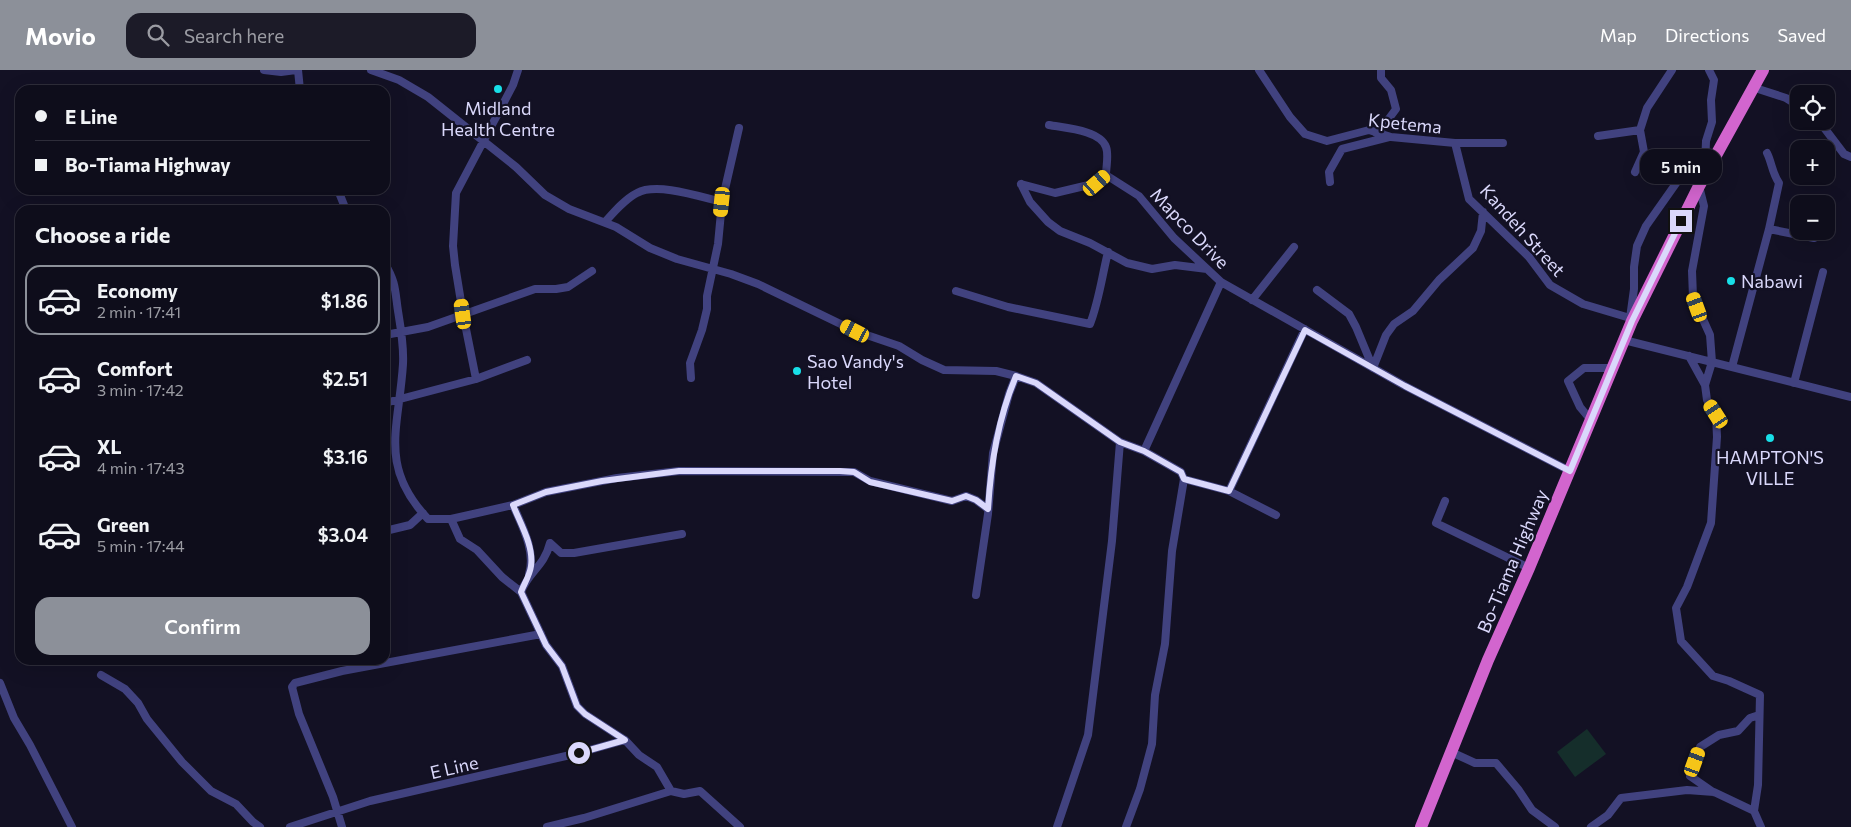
<!DOCTYPE html>
<meta charset="utf-8">
<style>
:root{--surface:#0e0d1b;--page:#1c1b28;--text:#f1f3f6;--muted:#9b9ca3;--line:#2e2d3a;--accent:#8c9099}
body{margin:0;font-family:Commissioner,sans-serif;background:var(--page);color:var(--text);height:100vh;display:flex;flex-direction:column;font-size:19px;white-space:nowrap}
*{box-sizing:border-box;margin:0}
p{font-size:16px;color:var(--muted)}
.icon{flex:none;width:28px;height:28px;fill:none;stroke:currentColor;stroke-width:2;stroke-linecap:round;stroke-linejoin:round}
.map{position:relative;flex:1;overflow:hidden}
.panel{position:absolute;left:15px;top:135px;width:375px;height:460px;display:flex;flex-direction:column;background:var(--surface);border-radius:15px;box-shadow:0 5px 20px #0002,0 0 0 1px var(--line)}
.panel>*{flex:none}
.hud{position:absolute;left:15px;top:15px;width:375px;height:110px;border-radius:15px;box-shadow:0 5px 20px #0002,0 0 0 1px var(--line);display:grid;align-content:center;height:110px;padding:0 20px;background:var(--surface)}
.buttons{position:absolute;left:1790px;top:15px;display:grid;gap:10px}
.buttons a{display:grid;place-items:center;width:45px;height:45px;border-radius:10px;background:var(--surface);box-shadow:0 5px 20px #0002,0 0 0 1px var(--line);font-size:25px}
.end{position:absolute;width:22px;height:22px;margin:-11px;border:6px solid #dad8fb;background:#111;box-shadow:0 0 0 2px #111}
.from{border-radius:50%}
.bubble{position:absolute;height:35px;border-radius:15px;background:var(--surface);box-shadow:0 5px 20px #0002,0 0 0 1px var(--line);font-size:16px;font-weight:600;line-height:35px;text-align:center}
.car{position:absolute;width:15px;height:30px;margin:-15px -8px;border-radius:6px;box-shadow:0 0 4px 1px #0007;background:linear-gradient(#f5c518 24%,#345 0 40%,#f5c518 0 76%,#345 0 86%,#f5c518 0)}
.hud b{display:flex;align-items:center;gap:18px;height:48px;font-size:19px}
.hud b+b{border-top:1px solid var(--line)}
.hud i{width:12px;height:12px;background:var(--text)}
ul{padding:0;list-style:none}
li{display:flex;align-items:center;gap:15px;height:70px;margin:0 10px 8px;padding:0 10px;border:2px solid transparent;border-radius:15px}
li div{flex:1}
li b{display:block;font-size:19px}
li em{font-style:normal;font-weight:600}
li.selected{border-color:var(--accent)}
li>.icon{width:45px;height:45px;stroke-width:1.5}
h2{padding:0 20px;font-size:22px;line-height:60px}
.button{display:flex;gap:10px;margin-top:auto;padding:10px 20px}
.button a{flex:1;height:58px;border-radius:15px;background:var(--accent);color:#fff;font-size:20px;font-weight:600;line-height:58px;text-align:center}
header{display:flex;align-items:center;gap:30px;box-sizing:border-box;height:70px;padding:0 25px;background:var(--accent);color:#fff}
header strong{font-size:24px}
nav{display:flex;gap:28px;margin-inline-start:auto;font-size:18px}
.search{width:350px;height:45px;background:var(--page);display:flex;align-items:center;gap:12px;box-sizing:border-box;padding:0 18px;border-radius:15px;color:var(--muted);font-size:19px}
.map>svg:first-child{display:block}
</style>
<header>
<strong>Movio</strong>
<div class="search"><svg class="icon" aria-label="search" viewBox="0 0 24 24"><circle cx="10" cy="10" r="6"/><path d="M15 15l6 6"/></svg>Search here</div>
<nav><a>Map</a><a>Directions</a><a>Saved</a></nav>
</header>
<div class="map">
<svg width="1851" height="757" viewBox="0 0 1851 757">
<rect width="100%" height="100%" fill="#131124"/>
<path fill="#152e2b" d="M1587,659L1606,684L1575,707L1557,682Z"/>
<g fill="none" stroke-linecap="round" stroke-linejoin="round">
<path stroke="#41427f" stroke-width="8" d="M264,0L281,2L296,0
M298,0L300,20
M371,0L399,10L428,27L516,97L545,125L569,139L616,157L650,178L677,189L731,204L758,214L855,261L899,276L922,290L944,300L996,301L1016,306
M1259,0L1290,47L1305,64L1327,71L1369,60L1391,67L1455,73H1503
M1752,17L1786,28L1799,36
M1819,51L1844,84L1851,87
M1375,62L1382,58L1396,39L1391,20L1381,8V0
M1598,66L1640,60L1647,38L1672,0
M1455,73L1469,129L1529,187L1550,215L1583,234L1630,248
M1767,83C1772,93 1772,103 1779,113L1769,159
M1705,96L1706,71L1712,52L1711,30L1714,10L1709,0
M1635,102L1644,82L1640,60
M1106,105L1139,126L1174,168L1221,212L1405,316L1570,401
M1330,112L1329,102L1342,79L1389,67
M1021,114L1030,132L1048,152L1060,161L1090,173L1127,193L1152,199L1175,195L1207,199
M1021,114L1055,123L1097,113L1106,105C1106,97 1109,85 1106,77C1100,60 1064,58 1049,55
M1699,116L1704,136L1692,201L1693,227L1710,265L1712,292L1705,315
M338,120L344,135L343,140
M605,152C614,142 625,129 637,123C657,112 701,127 722,132
M385,194C396,212 395,221 398,241C401,259 404,276 403,294C399,358 378,396 428,449H451L460,469L477,480L502,507L521,522L546,575L562,596L577,636L585,644L625,670L639,685L657,697L671,721L684,724L700,721L740,757
M1317,220L1349,244L1356,257L1373,298L1386,265L1394,254L1413,241L1439,210L1473,178L1481,161L1483,142
M956,221L1008,237L1090,254C1099,231 1102,206 1108,182
M1252,230L1294,177
M1630,248L1634,219V197L1637,176L1646,156L1677,112L1693,99L1709,96
M385,265L428,257L535,219H556L568,217L592,201
M1624,270L1851,327
M1689,286L1705,315L1707,330L1716,344L1717,367L1711,453L1687,517L1676,538L1681,571L1713,606L1729,611L1760,625L1758,715L1754,741
M1732,297L1769,159L1814,168
M691,308L690,293L702,260L707,239V226L718,174L722,132L739,58
M476,309L463,244L455,195L453,176L456,123L513,15L518,0
M1794,313L1823,202
M385,333L476,309L527,290
M1590,349L1580,337L1568,311L1584,298H1612
M1144,381L1221,212
M1184,409L1229,421L1276,445
M1229,421L1305,259
M1445,431L1436,453L1529,498
M513,435C522,456 536,481 529,504
M451,449L513,435L546,422L617,408L679,401L854,402L870,411L952,431L966,426L976,430L988,439
M385,461L410,455L423,443
M521,522C529,501 544,497 550,473L561,483H574L682,464
M976,525L988,444L993,383L1009,324L1016,306L1036,313L1120,372L1144,381L1181,402L1184,409L1172,481L1165,574L1155,625L1152,674L1140,719L1126,757
M101,605L125,619L138,633L147,649L182,692L211,721L236,734L253,752L260,757
M0,613L14,648L30,675L72,757
M1451,682L1475,693H1496L1518,719L1532,740L1555,757
M1713,722L1690,706L1700,677L1719,665L1738,661L1750,648L1759,645
M290,757L370,731L579,683L625,670
M342,757L333,727L299,644L292,617L295,613L342,601L541,564
M547,757L584,748L671,721
M1057,757L1088,665L1112,471L1120,372
M1591,757L1608,745L1621,728L1687,720L1714,722L1754,741L1761,757"/>
<path stroke="#d265ce" stroke-width="12" d="M1421,757L1488,590L1529,498L1632,251L1699,116L1763,0"/>
</g>
<g fill="none" stroke-linecap="round" stroke-linejoin="round">
<path stroke="#dad8fb" stroke-width="6" d="M579,683L625,670L585,644L577,636L562,596L546,575L521,522C524,514 530,505 531,496C534,476 520,453 513,435L546,422L602,411L679,401H840L854,402L870,412L952,431L966,426L976,430L988,439C991,392 998,349 1016,306L1036,313L1120,372L1144,381L1181,402L1184,409L1229,421L1305,260L1405,316L1570,401L1632,251L1681,151"/>
</g>
<g fill="#18dfe8" stroke="#131124" stroke-width="2">
<circle cx="498" cy="19" r="5"/>
<circle cx="1731" cy="211" r="5"/>
<circle cx="797" cy="301" r="5"/>
<circle cx="1770" cy="368" r="5"/>
</g>
<g text-anchor="middle" dominant-baseline="central" stroke-width="4.5" stroke-linejoin="round" paint-order="stroke">
<g font-size="18" fill="#dad8fb" stroke="#131124">
<text x="498" y="38">Midland<tspan x="498" dy="21">Health Centre</tspan></text>
<text x="1741" y="211" text-anchor="start">Nabawi</text>
<text x="807" y="291" text-anchor="start">Sao Vandy's<tspan x="807" dy="21">Hotel</tspan></text>
<text x="1770" y="387">HAMPTON'S<tspan x="1770" dy="21">VILLE</tspan></text>
</g>
<g font-size="18" fill="#dad8fb" stroke="#131124">
<text transform="translate(1405 53) rotate(6)">Kpetema</text>
<text transform="translate(1190 158) rotate(46)">Mapco Drive</text>
<text transform="translate(1523 160) rotate(48)">Kandeh Street</text>
<text transform="translate(1512 491) rotate(-67)">Bo-Tiama Highway</text>
<text transform="translate(454 697) rotate(-13)">E Line</text>
</g>
</g>
</svg>
<div class="buttons">
<a><svg class="icon" aria-label="locate" viewBox="0 0 24 24"><circle cx="12" cy="12" r="6"/><path d="M12 2v4M12 18v4M2 12h4M18 12h4"/></svg></a>
<a>+</a>
<a>−</a>
</div>
<i class="end from" style="left:579px;top:683px"></i>
<i class="end" style="left:1681px;top:151px"></i>
<div class="bubble" style="left:1640px;top:79px;width:82px">5 min</div>
<i class="car" style="left:1097px;top:113px;rotate:49deg"></i>
<i class="car" style="left:722px;top:132px;rotate:186deg"></i>
<i class="car" style="left:1697px;top:237px;rotate:340deg"></i>
<i class="car" style="left:463px;top:244px;rotate:352deg"></i>
<i class="car" style="left:855px;top:261px;rotate:297deg"></i>
<i class="car" style="left:1716px;top:344px;rotate:327deg"></i>
<i class="car" style="left:1695px;top:692px;rotate:20deg"></i>
<div class="hud">
<b><i class="from"></i>E Line</b>
<b><i></i>Bo-Tiama Highway</b>
</div>
<section class="panel">
<h2>Choose a ride</h2>
<ul>
<li class="selected"><svg class="icon" aria-label="car" viewBox="0 0 24 24"><path d="M5 17H2v-5l4-1 3-4h7l3 4 3 1v5h-3M9 17h6M6 11h13"/><circle cx="7" cy="17" r="2"/><circle cx="17" cy="17" r="2"/></svg><div><b>Economy</b><p>2 min · 17:41</p></div><em>$1.86</em></li>
<li><svg class="icon" aria-label="car" viewBox="0 0 24 24"><path d="M5 17H2v-5l4-1 3-4h7l3 4 3 1v5h-3M9 17h6M6 11h13"/><circle cx="7" cy="17" r="2"/><circle cx="17" cy="17" r="2"/></svg><div><b>Comfort</b><p>3 min · 17:42</p></div><em>$2.51</em></li>
<li><svg class="icon" aria-label="car" viewBox="0 0 24 24"><path d="M5 17H2v-5l4-1 3-4h7l3 4 3 1v5h-3M9 17h6M6 11h13"/><circle cx="7" cy="17" r="2"/><circle cx="17" cy="17" r="2"/></svg><div><b>XL</b><p>4 min · 17:43</p></div><em>$3.16</em></li>
<li><svg class="icon" aria-label="car" viewBox="0 0 24 24"><path d="M5 17H2v-5l4-1 3-4h7l3 4 3 1v5h-3M9 17h6M6 11h13"/><circle cx="7" cy="17" r="2"/><circle cx="17" cy="17" r="2"/></svg><div><b>Green</b><p>5 min · 17:44</p></div><em>$3.04</em></li>
</ul>
<div class="button"><a>Confirm</a></div>
</section>
</div>
